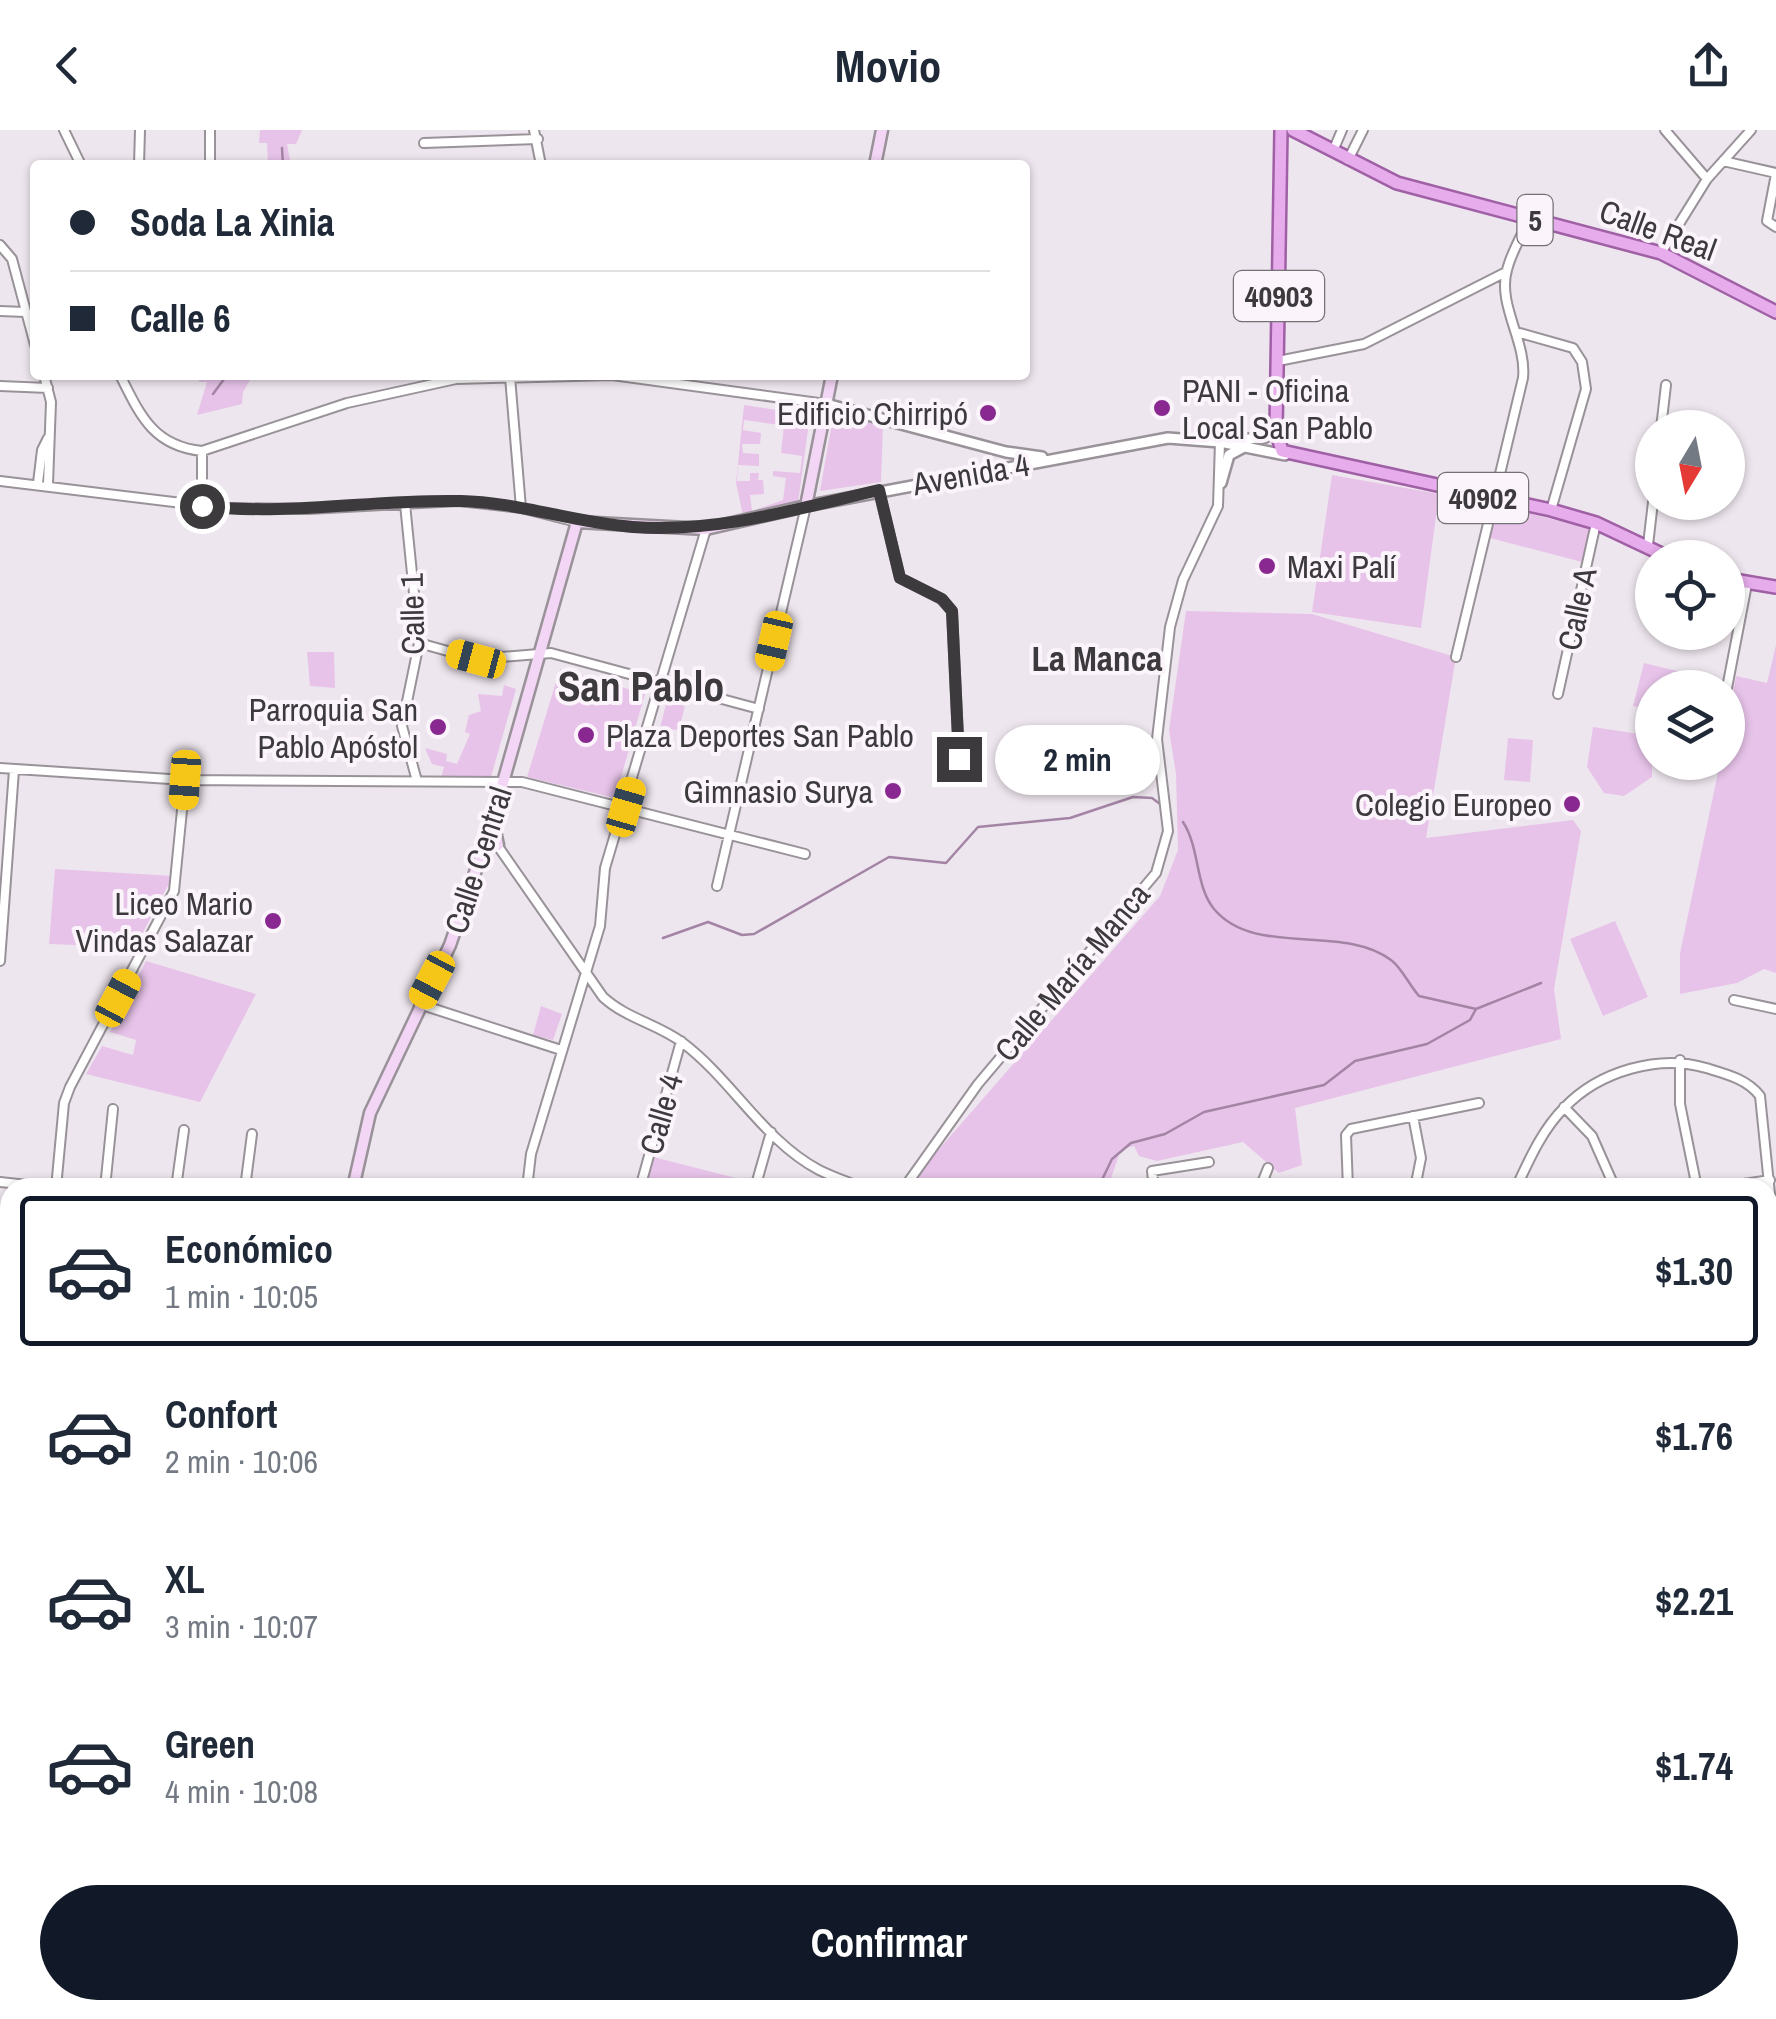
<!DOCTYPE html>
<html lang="es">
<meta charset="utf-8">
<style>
:root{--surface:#fff;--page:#f2f2f3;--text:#1f2937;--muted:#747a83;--line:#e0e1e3;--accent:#111827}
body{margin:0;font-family:"Archivo Narrow",sans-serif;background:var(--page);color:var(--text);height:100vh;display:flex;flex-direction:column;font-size:38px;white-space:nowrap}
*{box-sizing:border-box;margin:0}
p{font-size:32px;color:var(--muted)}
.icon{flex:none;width:55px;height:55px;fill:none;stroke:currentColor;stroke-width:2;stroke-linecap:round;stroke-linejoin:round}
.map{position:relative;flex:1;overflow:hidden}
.details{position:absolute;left:0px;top:1048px;width:1778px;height:842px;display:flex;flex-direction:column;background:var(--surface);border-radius:30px 30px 0 0;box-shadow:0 2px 8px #0004}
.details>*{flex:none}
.guide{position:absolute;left:30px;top:30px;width:1000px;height:220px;border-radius:10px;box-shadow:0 2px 8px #0004;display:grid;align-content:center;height:220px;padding:0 40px;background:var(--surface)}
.needle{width:65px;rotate:190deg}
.buttons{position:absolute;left:1635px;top:280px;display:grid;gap:20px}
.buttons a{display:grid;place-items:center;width:110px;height:110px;border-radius:50%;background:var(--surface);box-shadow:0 2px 8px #0004;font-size:50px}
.end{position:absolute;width:45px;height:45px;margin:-22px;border:12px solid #3c3a3d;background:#fff;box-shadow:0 0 0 5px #fff}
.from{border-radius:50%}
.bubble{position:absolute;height:70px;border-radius:35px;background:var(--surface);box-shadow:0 2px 8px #0004;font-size:32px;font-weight:700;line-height:70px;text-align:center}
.car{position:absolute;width:30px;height:60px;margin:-30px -15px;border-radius:12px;box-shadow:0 0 8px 2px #0007;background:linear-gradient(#f5c518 24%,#345 0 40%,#f5c518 0 76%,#345 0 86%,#f5c518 0)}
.guide b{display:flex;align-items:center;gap:35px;height:95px;font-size:38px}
.guide b+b{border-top:2px solid var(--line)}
.guide i{width:25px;height:25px;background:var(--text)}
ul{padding:18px 0 0;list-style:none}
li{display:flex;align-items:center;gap:30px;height:150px;margin:0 20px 15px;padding:0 20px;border:5px solid transparent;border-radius:10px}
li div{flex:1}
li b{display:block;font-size:38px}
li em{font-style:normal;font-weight:700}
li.current{border-color:var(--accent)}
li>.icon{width:90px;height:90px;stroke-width:1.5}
.cta{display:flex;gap:20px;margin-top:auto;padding:20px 40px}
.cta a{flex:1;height:115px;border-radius:60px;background:var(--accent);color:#fff;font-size:40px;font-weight:700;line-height:115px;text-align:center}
header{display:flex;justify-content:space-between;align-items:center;height:130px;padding:0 40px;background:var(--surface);font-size:45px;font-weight:700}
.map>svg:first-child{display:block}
</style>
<header><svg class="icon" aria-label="back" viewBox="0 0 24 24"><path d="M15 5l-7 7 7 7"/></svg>Movio<svg class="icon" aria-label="share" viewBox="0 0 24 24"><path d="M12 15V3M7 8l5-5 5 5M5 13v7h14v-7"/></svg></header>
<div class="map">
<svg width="1776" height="1889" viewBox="0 0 1776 1889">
<rect width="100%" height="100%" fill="#eee6ee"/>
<path fill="#e7c3e9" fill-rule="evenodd" d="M260,0H302L296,14H287L291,35H268L267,13H259Z
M200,245H253L243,262L242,274L197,285L207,252H199Z
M744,275L810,285L798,373L743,385L736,353ZM781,286L801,288L800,297L784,295L781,323L802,326L800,343L773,341V346L786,348L783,370L752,381L750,365L764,364L763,350H758L759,343H750V351H737L738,335L759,336V324L743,323L742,314H760L761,303L743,300L744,290L779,295Z
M834,282L883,294L881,352L820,361Z
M1332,345L1439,364L1421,498L1312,482Z
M1498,376L1590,398L1582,432L1490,408Z
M1186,481L1312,484L1456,527L1426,708L1573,690L1581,701L1554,859L1561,909L1295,978L1302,1035L1279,1043L1243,1012L1157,1031L1139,1026L1134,1016L1121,1019L1108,1057L905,1058L1160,766L1178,720L1176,644L1169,600Z
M1776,515V843L1764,839L1737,853L1680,864V823L1720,633L1728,632V593L1736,546L1767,553Z
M307,522H334L335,558L310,556Z
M1644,533L1718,551L1716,557L1652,558V580L1633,576Z
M560,539L645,564L615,668L527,647Z
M504,555L516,559L491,647L441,648L444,637L432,634L425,618L447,624L446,631L457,634L470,604L465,602L469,585L481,581L478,564L502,566Z
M669,562L687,567L679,600L660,598Z
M1593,597L1652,606V647L1624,666L1604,663L1587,637Z
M1508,608L1533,610L1530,652L1504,650Z
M55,739L173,746L135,817L49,814Z
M1615,791L1648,867L1603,886L1570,809Z
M146,831L256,864L200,972L86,944L102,916L133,925L136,910L110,902Z
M541,876L562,884L553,910L533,905Z
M653,1027L752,1052L750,1057H646Z"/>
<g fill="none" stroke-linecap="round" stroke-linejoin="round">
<path stroke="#a484a5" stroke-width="2.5" d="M282,18L283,35
M213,264L227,245
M1183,692C1200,718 1195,756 1214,779C1255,828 1341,793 1391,830C1401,837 1410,856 1419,866L1476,879
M663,808L708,792L742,805L754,804L889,727L946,733L978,697L1070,688L1133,667L1152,668L1160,674
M1098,1058L1112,1029L1131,1013L1165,1004L1204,982L1324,955L1355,931L1427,914L1470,890L1476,879L1541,853"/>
<path stroke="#d0a3d2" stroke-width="18" d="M1768,1690L1776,1678
M1607,1889L1615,1880"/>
<defs>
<path id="minor" d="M64,0L81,35
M534,0L541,35
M1665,0L1707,49
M424,13L538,9
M1333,21L1342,0
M1348,30L1363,0
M1723,31L1776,43
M139,35L140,0
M210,35V0
M1776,44L1767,91L1776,97
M0,115L12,129L35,215
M1661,123L1707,49L1751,0
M0,181L25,182
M1520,203L1573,218L1582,232L1586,259L1551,380
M1278,231L1364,214L1506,142
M44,245L51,272L48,354
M120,245C140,285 153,316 202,321L347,273L456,249L612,245L826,274
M510,247L521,378
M0,256L48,258
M1661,298L1666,255
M202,321V376
M0,351L223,378L308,379L459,371L521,378L577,392
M38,353L42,320L48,308
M879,361L900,448L941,469L952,481L959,629
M405,374L419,513L402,596L417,651
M1648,415L1653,372
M419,513L476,529L551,523L759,579
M1456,527L1523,248C1527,212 1497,175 1507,140C1511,123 1522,105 1529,89
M1727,558L1747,454
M1558,564L1596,393
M0,638L185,650L522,652L805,724
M495,712L603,867C627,889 658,894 683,913C732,950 764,1011 819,1040C833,1047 848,1052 863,1058
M717,756L806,376
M0,831L14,640
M1734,870L1776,879
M419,874L561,920
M1680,930V974L1697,1058
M1564,977L1592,1006L1615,1058
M1413,986L1421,1028L1415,1058
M0,1052L56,1058
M56,1058L64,973L70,957L174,761L185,650
M105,1058L113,979
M176,1058L184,1000
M245,1058L252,1004
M527,1058L531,1024L600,796L605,738L706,399
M640,1058L681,911
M755,1058L771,1002
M904,1058L978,954L1156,743L1168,701L1157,609L1170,497L1183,450L1218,376L1220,312
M1154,1058L1152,1041L1209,1032
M1260,1058L1268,1038
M1348,1058L1346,1005L1351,999L1479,973
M1516,1058C1529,1030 1542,1000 1564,978C1599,941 1659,924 1706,938C1726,944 1747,949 1760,966L1775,1113L1768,1127
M1718,1058L1770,1050
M0,1137L10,1135
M0,1249L10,1250
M1768,1763L1776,1758
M1768,1808L1776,1826
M736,1880L772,1889
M1165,1880V1889
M1682,1880L1686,1889
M1747,1880L1752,1889
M1050,1881L1097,1889
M706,1889L710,1880
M901,1889L904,1880
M931,1889L933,1880
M995,1889L997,1880
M1405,1889L1406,1880"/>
<path id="tertiary" d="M826,274L1006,322L1042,327
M1233,311L1265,307L1276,300
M1221,353L1229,325L1244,317
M806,376L1168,308L1220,312L1285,325
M0,1571L10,1553"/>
<path id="secondary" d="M875,35L882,0
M493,692L498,715
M353,1058L370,983L450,815L488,705L577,392L706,399L806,376L832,245
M1768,1238H1776
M0,1431L10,1432"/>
<path id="primary" d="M1281,0L1276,300L1282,321L1551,380L1596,393L1670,428
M1293,0L1397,53L1661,123L1776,182
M1728,449L1776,457"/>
</defs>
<use href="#minor" stroke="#999299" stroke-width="12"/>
<use href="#tertiary" stroke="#999299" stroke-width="14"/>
<use href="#secondary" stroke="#999299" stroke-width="15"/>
<use href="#primary" stroke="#a060a5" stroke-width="16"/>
<use href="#minor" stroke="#fff" stroke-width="8"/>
<use href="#tertiary" stroke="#fff" stroke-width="9"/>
<use href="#secondary" stroke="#f3d5f5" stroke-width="10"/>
<use href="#primary" stroke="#e6aceb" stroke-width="11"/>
</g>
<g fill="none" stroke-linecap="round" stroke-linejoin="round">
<path stroke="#3c3a3d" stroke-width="12" d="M202,376C288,386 374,369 460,371C519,372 574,393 633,397C718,403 796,379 879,360L900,448L942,469L952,481L959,629"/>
</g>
<g fill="#8a2891" stroke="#fbf4fb" stroke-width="4">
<circle cx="1162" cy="278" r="10"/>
<circle cx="988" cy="283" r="10"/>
<circle cx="1267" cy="436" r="10"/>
<circle cx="438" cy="597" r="10"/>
<circle cx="586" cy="605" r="10"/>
<circle cx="893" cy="661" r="10"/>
<circle cx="1572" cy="674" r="10"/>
<circle cx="273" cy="791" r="10"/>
</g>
<g text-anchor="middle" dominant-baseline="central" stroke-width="8" stroke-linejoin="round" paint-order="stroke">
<g fill="#fbf4fb" stroke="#757276" stroke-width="2.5">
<rect x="1517.5" y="65" width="35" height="50" rx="8"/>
<rect x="1234" y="141" width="90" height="50" rx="8"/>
<rect x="1438" y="343" width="90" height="50" rx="8"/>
</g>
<g font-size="30" font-weight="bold" fill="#3c3a3d">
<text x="1535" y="90">5</text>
<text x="1279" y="166">40903</text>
<text x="1483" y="368">40902</text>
</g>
<g font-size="32" fill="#3c3a3d" stroke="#fbf4fb">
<text transform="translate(1658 100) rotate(20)">Calle Real</text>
<text transform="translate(971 344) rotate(-10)">Avenida 4</text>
<text transform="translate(1577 479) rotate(-78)">Calle A</text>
<text transform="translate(412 484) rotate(-91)">Calle 1</text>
<text transform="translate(478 730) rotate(-72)">Calle Central</text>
<text transform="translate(1072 842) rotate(-50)">Calle María Manca</text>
<text transform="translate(661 984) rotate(-74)">Calle 4</text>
</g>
<g font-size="32" fill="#3c3a3d" stroke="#fbf4fb" text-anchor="end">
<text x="1182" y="260" text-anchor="start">PANI - Oficina<tspan x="1182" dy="37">Local San Pablo</tspan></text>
<text x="968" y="283">Edificio Chirripó</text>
<text x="1287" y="436" text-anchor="start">Maxi Palí</text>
<text x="418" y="579">Parroquia San<tspan x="418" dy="37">Pablo Apóstol</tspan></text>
<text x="606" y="605" text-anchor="start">Plaza Deportes San Pablo</text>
<text x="873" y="661">Gimnasio Surya</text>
<text x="1552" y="674">Colegio Europeo</text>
<text x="253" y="773">Liceo Mario<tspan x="253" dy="37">Vindas Salazar</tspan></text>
</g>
<g font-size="35" font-weight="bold" fill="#3c3a3d" stroke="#fbf4fb">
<text x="1097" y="528">La Manca</text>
</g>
<g font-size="42" font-weight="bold" fill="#3c3a3d" stroke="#fbf4fb">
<text x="641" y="556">San Pablo</text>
</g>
</g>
</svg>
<div class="buttons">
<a><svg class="needle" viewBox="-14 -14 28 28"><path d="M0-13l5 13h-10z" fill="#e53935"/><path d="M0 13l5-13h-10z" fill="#747a83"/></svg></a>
<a><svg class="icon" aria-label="locate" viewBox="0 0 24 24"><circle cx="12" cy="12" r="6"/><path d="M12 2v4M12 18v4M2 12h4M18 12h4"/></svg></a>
<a><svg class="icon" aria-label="layers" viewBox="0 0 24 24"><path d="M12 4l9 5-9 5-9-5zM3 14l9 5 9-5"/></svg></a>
</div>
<i class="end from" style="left:202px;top:376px"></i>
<i class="end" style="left:959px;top:629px"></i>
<div class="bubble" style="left:995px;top:595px;width:165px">2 min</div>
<i class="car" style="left:774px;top:511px;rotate:193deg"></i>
<i class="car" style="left:476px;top:529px;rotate:285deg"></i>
<i class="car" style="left:185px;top:650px;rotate:184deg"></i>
<i class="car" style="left:626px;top:677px;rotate:16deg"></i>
<i class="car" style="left:432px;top:850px;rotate:208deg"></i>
<i class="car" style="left:118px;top:868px;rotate:28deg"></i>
<div class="guide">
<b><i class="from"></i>Soda La Xinia</b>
<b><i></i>Calle 6</b>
</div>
<section class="details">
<ul>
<li class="current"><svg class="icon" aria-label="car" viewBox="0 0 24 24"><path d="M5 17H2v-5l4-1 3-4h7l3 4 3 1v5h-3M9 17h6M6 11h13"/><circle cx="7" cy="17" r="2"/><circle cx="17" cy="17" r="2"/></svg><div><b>Económico</b><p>1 min · 10:05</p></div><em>$1.30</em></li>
<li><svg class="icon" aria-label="car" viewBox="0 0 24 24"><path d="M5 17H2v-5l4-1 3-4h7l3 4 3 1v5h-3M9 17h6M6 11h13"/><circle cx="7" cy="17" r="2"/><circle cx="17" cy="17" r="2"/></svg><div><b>Confort</b><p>2 min · 10:06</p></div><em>$1.76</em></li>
<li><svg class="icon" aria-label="car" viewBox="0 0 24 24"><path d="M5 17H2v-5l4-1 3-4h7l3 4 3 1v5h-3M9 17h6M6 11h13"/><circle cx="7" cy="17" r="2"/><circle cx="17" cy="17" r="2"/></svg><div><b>XL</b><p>3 min · 10:07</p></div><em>$2.21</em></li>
<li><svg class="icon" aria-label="car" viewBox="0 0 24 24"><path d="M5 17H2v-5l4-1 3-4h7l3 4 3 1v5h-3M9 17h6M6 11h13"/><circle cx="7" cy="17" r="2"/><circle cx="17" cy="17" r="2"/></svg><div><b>Green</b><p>4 min · 10:08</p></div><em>$1.74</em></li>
</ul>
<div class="cta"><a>Confirmar</a></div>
</section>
</div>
